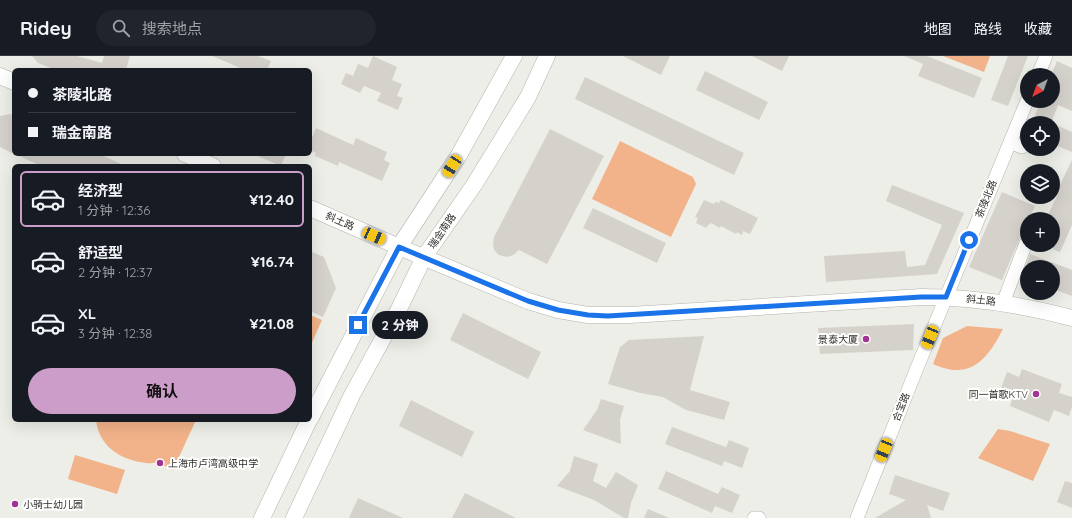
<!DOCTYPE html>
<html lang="zh">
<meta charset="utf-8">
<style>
:root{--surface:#171b24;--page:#20242c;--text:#f1f3f6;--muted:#9ea1a6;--line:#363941;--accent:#cd9dc9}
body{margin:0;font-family:Quicksand,"Noto Sans SC",sans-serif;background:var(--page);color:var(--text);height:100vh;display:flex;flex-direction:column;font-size:15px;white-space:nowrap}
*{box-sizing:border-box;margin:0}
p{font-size:13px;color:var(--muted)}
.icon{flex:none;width:22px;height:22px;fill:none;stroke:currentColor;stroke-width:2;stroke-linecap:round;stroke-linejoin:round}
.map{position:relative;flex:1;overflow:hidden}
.side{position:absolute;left:12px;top:108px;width:300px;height:258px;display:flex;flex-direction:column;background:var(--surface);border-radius:6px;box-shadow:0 4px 16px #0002}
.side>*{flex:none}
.hud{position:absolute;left:12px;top:12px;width:300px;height:88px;border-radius:6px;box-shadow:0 4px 16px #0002;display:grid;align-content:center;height:88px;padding:0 16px;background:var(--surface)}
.needle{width:26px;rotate:221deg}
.controls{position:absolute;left:1020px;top:12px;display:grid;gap:8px}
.controls a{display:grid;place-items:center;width:40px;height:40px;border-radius:50%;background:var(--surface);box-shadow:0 4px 16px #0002;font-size:20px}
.end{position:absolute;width:18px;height:18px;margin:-9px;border:5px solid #1a73e8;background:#fff;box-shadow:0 0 0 2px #fff}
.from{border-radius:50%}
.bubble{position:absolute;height:28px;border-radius:14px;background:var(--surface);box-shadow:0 4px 16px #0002;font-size:13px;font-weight:700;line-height:28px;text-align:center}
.car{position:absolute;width:12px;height:24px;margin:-12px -6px;border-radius:5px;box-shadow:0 0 3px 1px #0007;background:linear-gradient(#f5c518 24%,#345 0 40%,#f5c518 0 76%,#345 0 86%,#f5c518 0)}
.hud b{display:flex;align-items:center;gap:14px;height:38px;font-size:15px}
.hud b+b{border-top:1px solid var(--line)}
.hud i{width:10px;height:10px;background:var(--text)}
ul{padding:7px 0 0;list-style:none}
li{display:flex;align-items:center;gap:12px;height:56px;margin:0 8px 6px;padding:0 8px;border:2px solid transparent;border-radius:6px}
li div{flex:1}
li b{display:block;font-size:15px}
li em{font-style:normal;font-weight:700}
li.current{border-color:var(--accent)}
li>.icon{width:36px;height:36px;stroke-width:1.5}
.primary-button{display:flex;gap:8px;margin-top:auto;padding:8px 16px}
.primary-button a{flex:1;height:46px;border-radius:24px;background:var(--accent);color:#111;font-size:16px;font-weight:700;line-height:46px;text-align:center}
header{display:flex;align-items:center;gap:24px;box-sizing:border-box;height:56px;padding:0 20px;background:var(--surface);border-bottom:1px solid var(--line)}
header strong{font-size:19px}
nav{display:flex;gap:22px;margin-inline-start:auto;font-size:14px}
.search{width:280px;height:36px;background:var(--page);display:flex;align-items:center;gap:10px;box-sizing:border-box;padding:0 14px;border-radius:22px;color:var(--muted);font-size:15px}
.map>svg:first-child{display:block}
</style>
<header>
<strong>Ridey</strong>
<div class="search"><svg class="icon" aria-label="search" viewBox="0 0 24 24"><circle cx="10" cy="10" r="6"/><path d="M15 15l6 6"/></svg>搜索地点</div>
<nav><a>地图</a><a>路线</a><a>收藏</a></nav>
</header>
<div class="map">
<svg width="1072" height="462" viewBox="0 0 1072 462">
<rect width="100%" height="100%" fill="#edeee7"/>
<path fill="#f2b38a" d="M943,0H990L984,16Z
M620,85L693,121L696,128L671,181L592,143Z
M310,259L322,264L310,291Z
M967,270L1003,273C987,304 970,325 933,308L943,282Z
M96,364H196L173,414C168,412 164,409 159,407C155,406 151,408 146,407C121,404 99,391 96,364Z
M998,373L1010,375L1050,388L1033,425L978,402Z
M75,399L125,414L117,438L68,423Z"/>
<path fill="#d5d2cc" d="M32,0H77L102,7L104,0H130L126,14H56L38,7Z
M212,0H258L271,5L267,14H245Z
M373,0L397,11L392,24L402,28L397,40L403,42L398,54L377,45L381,37L364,30L360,37L341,28L346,17L353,20L358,8L368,12Z
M623,0H670L661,19Z
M752,0H789L782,15Z
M904,0H927L982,22L974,42L918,20L923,8Z
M1008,0H1028L1008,50L991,44Z
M1057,5L1072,12V55L1058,49L1051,67H1032L1041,45H1053V15Z
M705,15L768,46L759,64L696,34Z
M585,21L744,97L734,119L575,43Z
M10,58L14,60V98L0,91V60Z
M1056,69L1072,76V96L1053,88V77Z
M316,72L353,89L356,82L387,96L384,104L390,107L382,125L339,106L338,110L315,100L316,97L310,94V86Z
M550,73L604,100L547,208L519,194L513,199L507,201L499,199L494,194L493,187L494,181Z
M15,98H99L126,110H41Z
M253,98H286L281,110Z
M1072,104V169L1060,196L1053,193V163H1046L1057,140L1055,139Z
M892,129L964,157L937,218L826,226L824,200L905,195L907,211L925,209L942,169L886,145Z
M1002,136L1035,150L1029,163H1027V168L1019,184L1002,224L969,211Z
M704,144L714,148L715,146L719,147L721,144L758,162L750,178L743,175L742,179L737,176L736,178L721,170L720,172L711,167L710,169L709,168L706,172L696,167L698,162L695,161Z
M593,152L666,187L657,207L583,172Z
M310,195L324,201L336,232L323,261L310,255Z
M1030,198L1072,214V240L1053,233V211H1027V224L1021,222Z
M463,257L541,296L528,323L450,284Z
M914,268L913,294L820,298L818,272Z
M704,280L690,334L730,346L724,364L686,354L663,341L640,337L608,328L620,291L629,284Z
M1022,313L1062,328L1059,337L1072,341V351L1069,360L1054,354L1049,366L1010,350L1013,340L1000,335L1007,316L1019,321Z
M601,343L624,350L620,364L621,388L583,374L597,354Z
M411,344L474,376L462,401L399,370Z
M672,371L726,391L729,384L749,392L742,412L724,405L722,410L665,388Z
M574,400L598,408L593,425L606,432L616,416L638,429L631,447L628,462H624L594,444L557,430L570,415Z
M666,415L718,438L722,431L740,439L732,457L715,450L712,457L658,433Z
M895,419L950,437L943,455L927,449L931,462H875L906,444L889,438Z
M1065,425L1072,427V452L1057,446Z
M465,437L516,462H452Z
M358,442L403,462H349Z
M648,453L669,462H644Z"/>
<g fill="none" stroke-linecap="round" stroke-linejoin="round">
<defs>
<path id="minor" d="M1038,19L1046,0
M1010,86L1022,91
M1003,247L1026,187
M754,462H759
M857,462L919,307L1027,45"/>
<path id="major" d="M0,20L14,26
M185,98L213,110
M310,152L399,191L528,245L558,254L588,259H630L921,241C972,241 1023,249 1072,262
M310,363L399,191L459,99L514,0
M262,462L309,364
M294,462L352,339L399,253L424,201L474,129L528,41L547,0"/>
</defs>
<use href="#minor" stroke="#b3b3ad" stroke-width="14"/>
<use href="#major" stroke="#b3b3ad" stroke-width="17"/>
<use href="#minor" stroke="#fff" stroke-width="13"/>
<use href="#major" stroke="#fff" stroke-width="16"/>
</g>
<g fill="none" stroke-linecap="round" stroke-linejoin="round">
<path stroke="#1a73e8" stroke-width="5" d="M358,269L399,191L528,245L558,254L588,259L608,260L921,241H946L969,184"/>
</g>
<g fill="#a03393" stroke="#fffffe" stroke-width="1.5">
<circle cx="866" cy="283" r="4"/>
<circle cx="1036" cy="338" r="4"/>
<circle cx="160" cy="407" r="4"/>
<circle cx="15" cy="448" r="4"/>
</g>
<g text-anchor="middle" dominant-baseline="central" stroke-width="4" stroke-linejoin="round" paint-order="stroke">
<g font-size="10" fill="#2c2c2a" stroke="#fffffe">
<text transform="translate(986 143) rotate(-68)">茶陵北路</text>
<text transform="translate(340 165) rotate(24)">斜土路</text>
<text transform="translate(442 175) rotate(-55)">瑞金南路</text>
<text transform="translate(981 244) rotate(7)">斜土路</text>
<text transform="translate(901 351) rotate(-68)">合宝路</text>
</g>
<g font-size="10" fill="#2c2c2a" stroke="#fffffe" text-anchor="end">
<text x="858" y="283">景泰大厦</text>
<text x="1028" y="338">同一首歌KTV</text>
<text x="168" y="407" text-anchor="start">上海市卢湾高级中学</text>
<text x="23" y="448" text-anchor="start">小骑士幼儿园</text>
</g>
</g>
</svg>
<div class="controls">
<a><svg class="needle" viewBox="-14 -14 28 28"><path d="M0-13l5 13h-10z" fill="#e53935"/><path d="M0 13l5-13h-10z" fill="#9ea1a6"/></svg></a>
<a><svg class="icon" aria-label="locate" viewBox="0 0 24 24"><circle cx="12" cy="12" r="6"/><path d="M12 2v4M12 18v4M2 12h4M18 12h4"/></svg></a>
<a><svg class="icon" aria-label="layers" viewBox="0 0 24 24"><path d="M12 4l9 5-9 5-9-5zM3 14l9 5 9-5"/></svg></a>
<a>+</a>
<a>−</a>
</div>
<i class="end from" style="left:969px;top:184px"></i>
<i class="end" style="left:358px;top:269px"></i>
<div class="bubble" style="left:372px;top:255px;width:56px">2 分钟</div>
<i class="car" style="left:452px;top:110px;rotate:213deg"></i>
<i class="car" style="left:374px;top:180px;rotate:114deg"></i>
<i class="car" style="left:930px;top:281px;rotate:202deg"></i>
<i class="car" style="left:884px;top:394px;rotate:202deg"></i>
<div class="hud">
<b><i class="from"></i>茶陵北路</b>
<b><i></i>瑞金南路</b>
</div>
<section class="side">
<ul>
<li class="current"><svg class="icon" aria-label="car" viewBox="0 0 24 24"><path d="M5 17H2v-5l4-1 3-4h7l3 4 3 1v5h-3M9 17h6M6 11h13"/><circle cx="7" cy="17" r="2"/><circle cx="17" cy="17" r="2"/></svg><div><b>经济型</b><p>1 分钟 · 12:36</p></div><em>¥12.40</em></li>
<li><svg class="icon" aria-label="car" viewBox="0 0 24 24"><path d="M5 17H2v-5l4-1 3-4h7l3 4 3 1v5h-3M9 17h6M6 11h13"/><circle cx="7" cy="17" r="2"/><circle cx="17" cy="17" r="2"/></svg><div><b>舒适型</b><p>2 分钟 · 12:37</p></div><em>¥16.74</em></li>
<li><svg class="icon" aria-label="car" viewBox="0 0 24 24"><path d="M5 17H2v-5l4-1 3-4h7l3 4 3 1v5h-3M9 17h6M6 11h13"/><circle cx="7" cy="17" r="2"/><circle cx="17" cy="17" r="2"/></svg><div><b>XL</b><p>3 分钟 · 12:38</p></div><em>¥21.08</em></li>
</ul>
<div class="primary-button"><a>确认</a></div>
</section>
</div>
